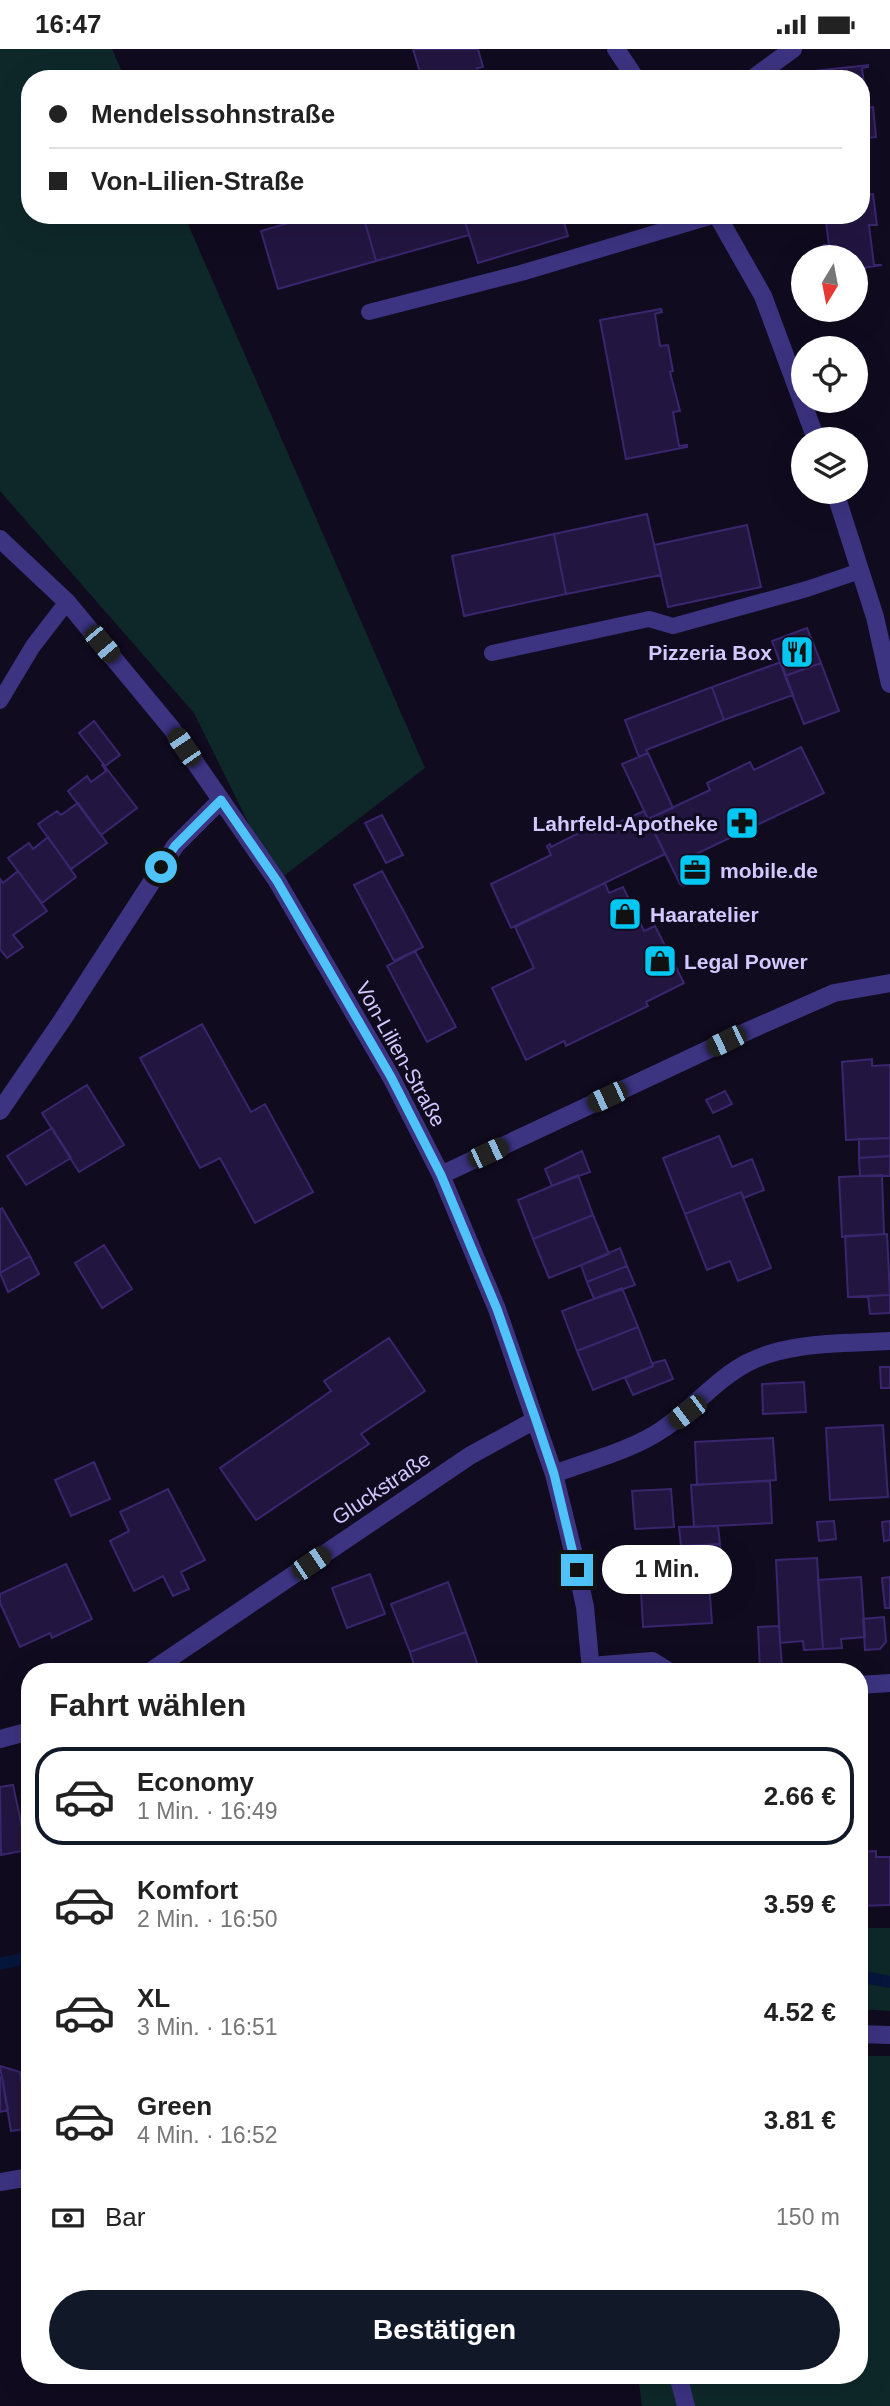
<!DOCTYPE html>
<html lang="de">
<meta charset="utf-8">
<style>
:root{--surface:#fff;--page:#f6f6f6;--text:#222;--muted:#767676;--line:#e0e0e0;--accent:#111827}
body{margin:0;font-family:Arial,sans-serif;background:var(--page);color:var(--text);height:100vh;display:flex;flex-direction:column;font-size:26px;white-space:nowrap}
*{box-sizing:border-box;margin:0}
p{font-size:23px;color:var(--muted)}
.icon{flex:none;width:38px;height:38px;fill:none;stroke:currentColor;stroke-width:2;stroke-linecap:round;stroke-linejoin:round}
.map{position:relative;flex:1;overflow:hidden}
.details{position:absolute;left:21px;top:1614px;width:847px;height:721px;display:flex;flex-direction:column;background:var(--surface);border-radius:28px;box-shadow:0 7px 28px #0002}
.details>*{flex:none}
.banner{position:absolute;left:21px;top:21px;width:849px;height:154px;border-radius:28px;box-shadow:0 7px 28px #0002;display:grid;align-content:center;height:154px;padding:0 28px;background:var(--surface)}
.needle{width:46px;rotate:190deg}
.controls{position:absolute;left:791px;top:196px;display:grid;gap:14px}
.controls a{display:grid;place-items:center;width:77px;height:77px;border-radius:50%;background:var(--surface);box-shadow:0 7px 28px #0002;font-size:35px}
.end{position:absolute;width:32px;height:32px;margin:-16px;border:9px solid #4fc3f7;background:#111;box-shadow:0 0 0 4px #111}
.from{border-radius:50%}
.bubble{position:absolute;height:49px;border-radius:24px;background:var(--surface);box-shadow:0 7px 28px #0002;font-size:23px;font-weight:800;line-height:49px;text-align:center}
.car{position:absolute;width:21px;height:42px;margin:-21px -10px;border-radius:9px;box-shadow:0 0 5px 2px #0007;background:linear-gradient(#222 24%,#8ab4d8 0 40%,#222 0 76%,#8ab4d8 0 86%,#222 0)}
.banner b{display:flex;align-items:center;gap:24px;height:66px;font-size:26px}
.banner b+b{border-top:2px solid var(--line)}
.banner i{width:18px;height:18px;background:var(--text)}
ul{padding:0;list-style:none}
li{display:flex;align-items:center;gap:21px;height:98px;margin:0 14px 10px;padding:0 14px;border:4px solid transparent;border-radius:28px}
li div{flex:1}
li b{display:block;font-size:26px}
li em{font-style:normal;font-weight:800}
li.current{border-color:var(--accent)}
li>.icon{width:63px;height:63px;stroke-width:1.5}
h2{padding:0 28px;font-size:32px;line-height:84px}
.pay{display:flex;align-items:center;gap:18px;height:77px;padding:0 28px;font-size:26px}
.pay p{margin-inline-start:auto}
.primary-button{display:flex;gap:14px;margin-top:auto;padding:14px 28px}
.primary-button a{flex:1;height:80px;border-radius:42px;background:var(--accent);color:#fff;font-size:28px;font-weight:800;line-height:80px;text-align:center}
.status{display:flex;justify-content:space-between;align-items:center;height:49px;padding:0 35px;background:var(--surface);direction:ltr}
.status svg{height:19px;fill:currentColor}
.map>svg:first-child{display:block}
</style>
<div class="status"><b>16:47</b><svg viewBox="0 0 49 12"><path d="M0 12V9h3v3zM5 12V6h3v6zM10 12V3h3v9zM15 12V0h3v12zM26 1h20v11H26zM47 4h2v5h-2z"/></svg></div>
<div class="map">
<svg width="890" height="2357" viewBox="0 0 890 2357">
<rect width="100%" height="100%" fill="#100b1f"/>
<path fill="#0e2829" d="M0,0H112L125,30H30V166H184L425,719L277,832L194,664L0,442Z
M859,1879H890V1962L859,1960Z
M859,2007H890V2357H642L638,2326H859Z"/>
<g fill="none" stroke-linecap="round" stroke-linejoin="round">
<path stroke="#06163c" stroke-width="12" d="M0,1915L30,1908
M859,1927L890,1933"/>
</g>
<path fill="#221641" stroke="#3a266e" stroke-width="2" d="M413,0H478L483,18L477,19L480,30H422Z
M868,16V18L862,19L867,59L873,58L876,88L861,90V30H816L815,22Z
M873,145L877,176H869L874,216H882L856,220V208H825L824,196H829L825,166H861V146Z
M316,166H363L376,212L278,240L261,182Z
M363,166H463L469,186L376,212Z
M463,166H562L568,187L478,214Z
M661,260L662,263L655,265L660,297L668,296L673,322L670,323L680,362L673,363L679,397L687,396V398L626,410L600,271Z
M647,465L661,526L566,545L554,485Z
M747,476L761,538L668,558L654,496Z
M554,485L566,545L464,567L452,507Z
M807,579L821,614L785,627L772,592Z
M781,613L793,646L724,671L712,638Z
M821,614L839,662L804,675L785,627Z
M712,638L724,671L646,701L648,704L639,708L625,671Z
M94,672L120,706L105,717L79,684Z
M801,698L824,744L696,805L705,825L703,828L684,837L680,835L648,770L710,741L707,734L750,713L754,721Z
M648,704L673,759L648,770L622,715Z
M103,715L137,759L101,786L68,742L87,727L91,733L106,722L102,716Z
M78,754L107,794L71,820L38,775L57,762L61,766Z
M644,762L665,805L511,879L491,835L551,806L547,797L550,795L551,798L591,778V775L595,784Z
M382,766L403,806L386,814L365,774Z
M48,788L76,828L42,854L8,809L29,794L33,800Z
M18,822L47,862L13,886L23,898L7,909L0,900V830L3,834Z
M382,822L423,898L394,912L354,836Z
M605,834L609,844L623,838L644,882L655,877L684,934L646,953L648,957L566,997L564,992L526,1011L492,939L534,919L515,878Z
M415,902L456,978L427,993L387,917Z
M202,975L251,1063L265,1055L313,1143L255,1174L220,1109L200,1119L140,1009Z
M872,1010V1017L890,1016V1089L846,1091L842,1013Z
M87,1036L124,1096L79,1123L42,1064Z
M725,1042L732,1055L713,1064L706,1051Z
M52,1079L71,1109L26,1136L7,1107Z
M719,1087L732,1118L752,1110L764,1141L744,1149L741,1143L685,1165L663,1109Z
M890,1089V1107L859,1109V1090Z
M582,1102L590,1123L552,1137L545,1120Z
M890,1107V1127H860L859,1109Z
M578,1126L593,1166L533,1190L518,1151Z
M882,1126L884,1185L842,1188L839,1128Z
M741,1143L771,1219L738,1232L730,1212L707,1221L685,1165Z
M2,1159L30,1207L0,1224V1160Z
M593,1166L609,1205L549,1229L533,1190Z
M887,1185L890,1246L848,1248L845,1187Z
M104,1196L132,1240L102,1259L75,1214Z
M620,1199L627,1217L587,1233L581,1216Z
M30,1207L39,1225L8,1243L0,1224Z
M627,1217L635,1236L594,1250L587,1233Z
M622,1239L638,1278L577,1302L562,1262Z
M890,1246V1264L870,1265L868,1247Z
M638,1278L653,1317L593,1341L577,1302Z
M389,1289L425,1342L361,1385L369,1395L256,1471L220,1419L331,1342L324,1332Z
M665,1311L673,1330L633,1346L625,1329L653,1317V1314Z
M880,1318H890V1339H881Z
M804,1333L806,1363L763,1365L762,1335Z
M883,1376L888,1448L830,1451L826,1379Z
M773,1389L776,1431L697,1436L695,1393Z
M94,1413L110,1450L71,1467L55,1431Z
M770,1432L772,1474L694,1478L691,1436Z
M168,1440L205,1511L181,1523L189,1540L173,1547L163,1527L134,1542L110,1492L129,1482L120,1463Z
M671,1440L674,1478L635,1480L632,1442Z
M834,1472L836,1490L819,1492L817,1473Z
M890,1472V1491L884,1492L882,1473Z
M718,1477L720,1495L681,1497L679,1478Z
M720,1495L721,1515L709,1517L708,1520L686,1522V1516L661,1518L665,1498Z
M817,1509L823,1600L804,1601L803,1592L780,1594L776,1511Z
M66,1515L92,1570L52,1589L50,1584L20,1598L0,1554V1545Z
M686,1516V1522L708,1520L712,1574L643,1578L640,1525L669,1523V1517Z
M370,1525L385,1565L347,1579L332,1539Z
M861,1528L865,1588L841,1590L842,1599L823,1600L818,1531Z
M890,1528V1559H885L882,1529Z
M448,1533L466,1583L410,1603L391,1555Z
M884,1568L886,1593L880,1600L865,1601L863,1570Z
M779,1577L782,1618L760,1620L758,1578Z
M466,1583L480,1622H416L410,1603Z
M13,1736L27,1801L1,1806L0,1738Z
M876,1802V1808H890V1856L859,1857V1803Z
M0,2017L20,2023L30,2079L11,2082Z
M0,2028H2L8,2061L0,2063Z
M30,2028V2080L21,2030Z"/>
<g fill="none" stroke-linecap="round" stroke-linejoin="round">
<path stroke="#3c3381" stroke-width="16" d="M369,263L521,224L716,166
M492,604L649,570L673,577L807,540L860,522
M0,652L33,597L67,553"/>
<path stroke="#3c3381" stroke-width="18" d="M616,0L636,30
M752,30L793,0
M717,166L763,247L816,390
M835,443L875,568L890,635
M0,490L67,553L172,680L277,832L391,1028L441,1126L497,1260L535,1371L554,1425L573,1502L585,1558L591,1622
M0,1062L63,970L175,797L221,751
M441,1126L750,981L834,944L890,934
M554,1425C588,1412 633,1401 663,1380C693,1360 715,1331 747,1314C789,1292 844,1295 890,1292
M590,1617L652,1612L668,1622
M151,1622L471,1406L535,1371
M859,1636L890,1634
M0,1690L30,1682
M859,1985L890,1986
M0,2133L30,2128
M678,2326L686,2357"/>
</g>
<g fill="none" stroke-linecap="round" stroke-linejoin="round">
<path stroke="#4fc3f7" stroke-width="9" d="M161,818L175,797L221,751L277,832L391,1028L441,1126L497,1260L536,1371L554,1425L577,1521"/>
</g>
<defs>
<symbol id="restaurant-square" viewBox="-11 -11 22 22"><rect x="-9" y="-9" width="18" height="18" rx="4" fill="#00c8f3" stroke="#100b1f"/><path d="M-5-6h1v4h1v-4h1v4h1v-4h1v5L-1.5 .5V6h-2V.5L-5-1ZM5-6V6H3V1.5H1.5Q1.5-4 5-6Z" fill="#111"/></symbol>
<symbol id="pharmacy-square" viewBox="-11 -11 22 22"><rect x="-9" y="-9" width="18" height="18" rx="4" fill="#00c8f3" stroke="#100b1f"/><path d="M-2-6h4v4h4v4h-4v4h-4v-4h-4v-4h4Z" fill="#111"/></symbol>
<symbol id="office-square" viewBox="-11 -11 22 22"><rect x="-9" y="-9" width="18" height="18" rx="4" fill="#00c8f3" stroke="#100b1f"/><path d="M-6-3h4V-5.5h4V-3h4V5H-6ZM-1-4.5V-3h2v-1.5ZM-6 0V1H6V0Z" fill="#111"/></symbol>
<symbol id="shop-square" viewBox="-11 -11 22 22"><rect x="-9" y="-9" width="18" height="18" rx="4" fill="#00c8f3" stroke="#100b1f"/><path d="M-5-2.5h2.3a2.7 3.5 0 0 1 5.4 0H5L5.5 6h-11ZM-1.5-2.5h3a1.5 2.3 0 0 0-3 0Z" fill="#111"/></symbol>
</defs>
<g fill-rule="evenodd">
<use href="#restaurant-square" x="778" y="584" width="38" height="38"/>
<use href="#pharmacy-square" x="723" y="755" width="38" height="38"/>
<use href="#office-square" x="676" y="802" width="38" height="38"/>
<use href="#shop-square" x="606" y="846" width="38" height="38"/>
<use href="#shop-square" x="641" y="893" width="38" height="38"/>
</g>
<g text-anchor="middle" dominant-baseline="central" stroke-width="6" stroke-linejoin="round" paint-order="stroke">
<g font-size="21" font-weight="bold" fill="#d3c8ff" stroke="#100b1f" text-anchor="start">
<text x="772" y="603" text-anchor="end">Pizzeria Box</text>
<text x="718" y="774" text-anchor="end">Lahrfeld-Apotheke</text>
<text x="720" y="821">mobile.de</text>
<text x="650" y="865">Haaratelier</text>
<text x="684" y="912">Legal Power</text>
</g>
<g font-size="21" fill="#d3c8ff" stroke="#100b1f">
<text transform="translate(401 1005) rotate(61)">Von-Lilien-Straße</text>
<text transform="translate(381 1439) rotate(-34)">Gluckstraße</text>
</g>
</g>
</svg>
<div class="controls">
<a><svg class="needle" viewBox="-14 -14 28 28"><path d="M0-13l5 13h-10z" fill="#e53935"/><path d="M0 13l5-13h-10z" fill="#767676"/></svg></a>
<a><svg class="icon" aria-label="locate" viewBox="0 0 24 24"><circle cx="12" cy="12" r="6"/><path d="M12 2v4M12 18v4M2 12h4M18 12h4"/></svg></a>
<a><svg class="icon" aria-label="layers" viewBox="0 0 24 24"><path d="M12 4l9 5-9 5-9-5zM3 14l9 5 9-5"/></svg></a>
</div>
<i class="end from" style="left:161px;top:818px"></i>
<i class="end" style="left:577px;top:1521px"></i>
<div class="bubble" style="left:602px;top:1496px;width:130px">1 Min.</div>
<i class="car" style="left:102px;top:595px;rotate:140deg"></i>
<i class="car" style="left:184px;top:698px;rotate:326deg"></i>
<i class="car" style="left:726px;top:992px;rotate:244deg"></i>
<i class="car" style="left:607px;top:1048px;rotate:245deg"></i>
<i class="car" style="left:488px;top:1104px;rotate:65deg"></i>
<i class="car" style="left:687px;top:1363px;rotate:233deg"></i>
<i class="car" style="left:311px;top:1514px;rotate:56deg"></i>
<div class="banner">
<b><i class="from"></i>Mendelssohnstraße</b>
<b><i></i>Von-Lilien-Straße</b>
</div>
<section class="details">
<h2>Fahrt wählen</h2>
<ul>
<li class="current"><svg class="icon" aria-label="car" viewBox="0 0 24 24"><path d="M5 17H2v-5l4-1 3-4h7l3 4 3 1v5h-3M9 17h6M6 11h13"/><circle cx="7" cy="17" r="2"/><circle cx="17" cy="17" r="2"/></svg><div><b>Economy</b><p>1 Min. · 16:49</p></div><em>2.66 €</em></li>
<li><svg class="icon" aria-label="car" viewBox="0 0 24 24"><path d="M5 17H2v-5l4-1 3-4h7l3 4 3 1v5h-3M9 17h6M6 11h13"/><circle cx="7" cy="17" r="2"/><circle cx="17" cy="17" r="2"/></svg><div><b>Komfort</b><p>2 Min. · 16:50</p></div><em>3.59 €</em></li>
<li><svg class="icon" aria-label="car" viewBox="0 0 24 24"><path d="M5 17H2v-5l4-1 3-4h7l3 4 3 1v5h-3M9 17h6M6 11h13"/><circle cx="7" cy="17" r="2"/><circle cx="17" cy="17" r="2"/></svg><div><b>XL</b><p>3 Min. · 16:51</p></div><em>4.52 €</em></li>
<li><svg class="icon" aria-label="car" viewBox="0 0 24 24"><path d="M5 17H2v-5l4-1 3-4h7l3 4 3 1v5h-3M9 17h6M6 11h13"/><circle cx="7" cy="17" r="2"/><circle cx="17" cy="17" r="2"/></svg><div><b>Green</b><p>4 Min. · 16:52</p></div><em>3.81 €</em></li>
</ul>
<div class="pay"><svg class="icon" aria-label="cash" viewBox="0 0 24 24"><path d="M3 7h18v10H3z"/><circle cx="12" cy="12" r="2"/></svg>Bar<p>150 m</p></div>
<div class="primary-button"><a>Bestätigen</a></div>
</section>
</div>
